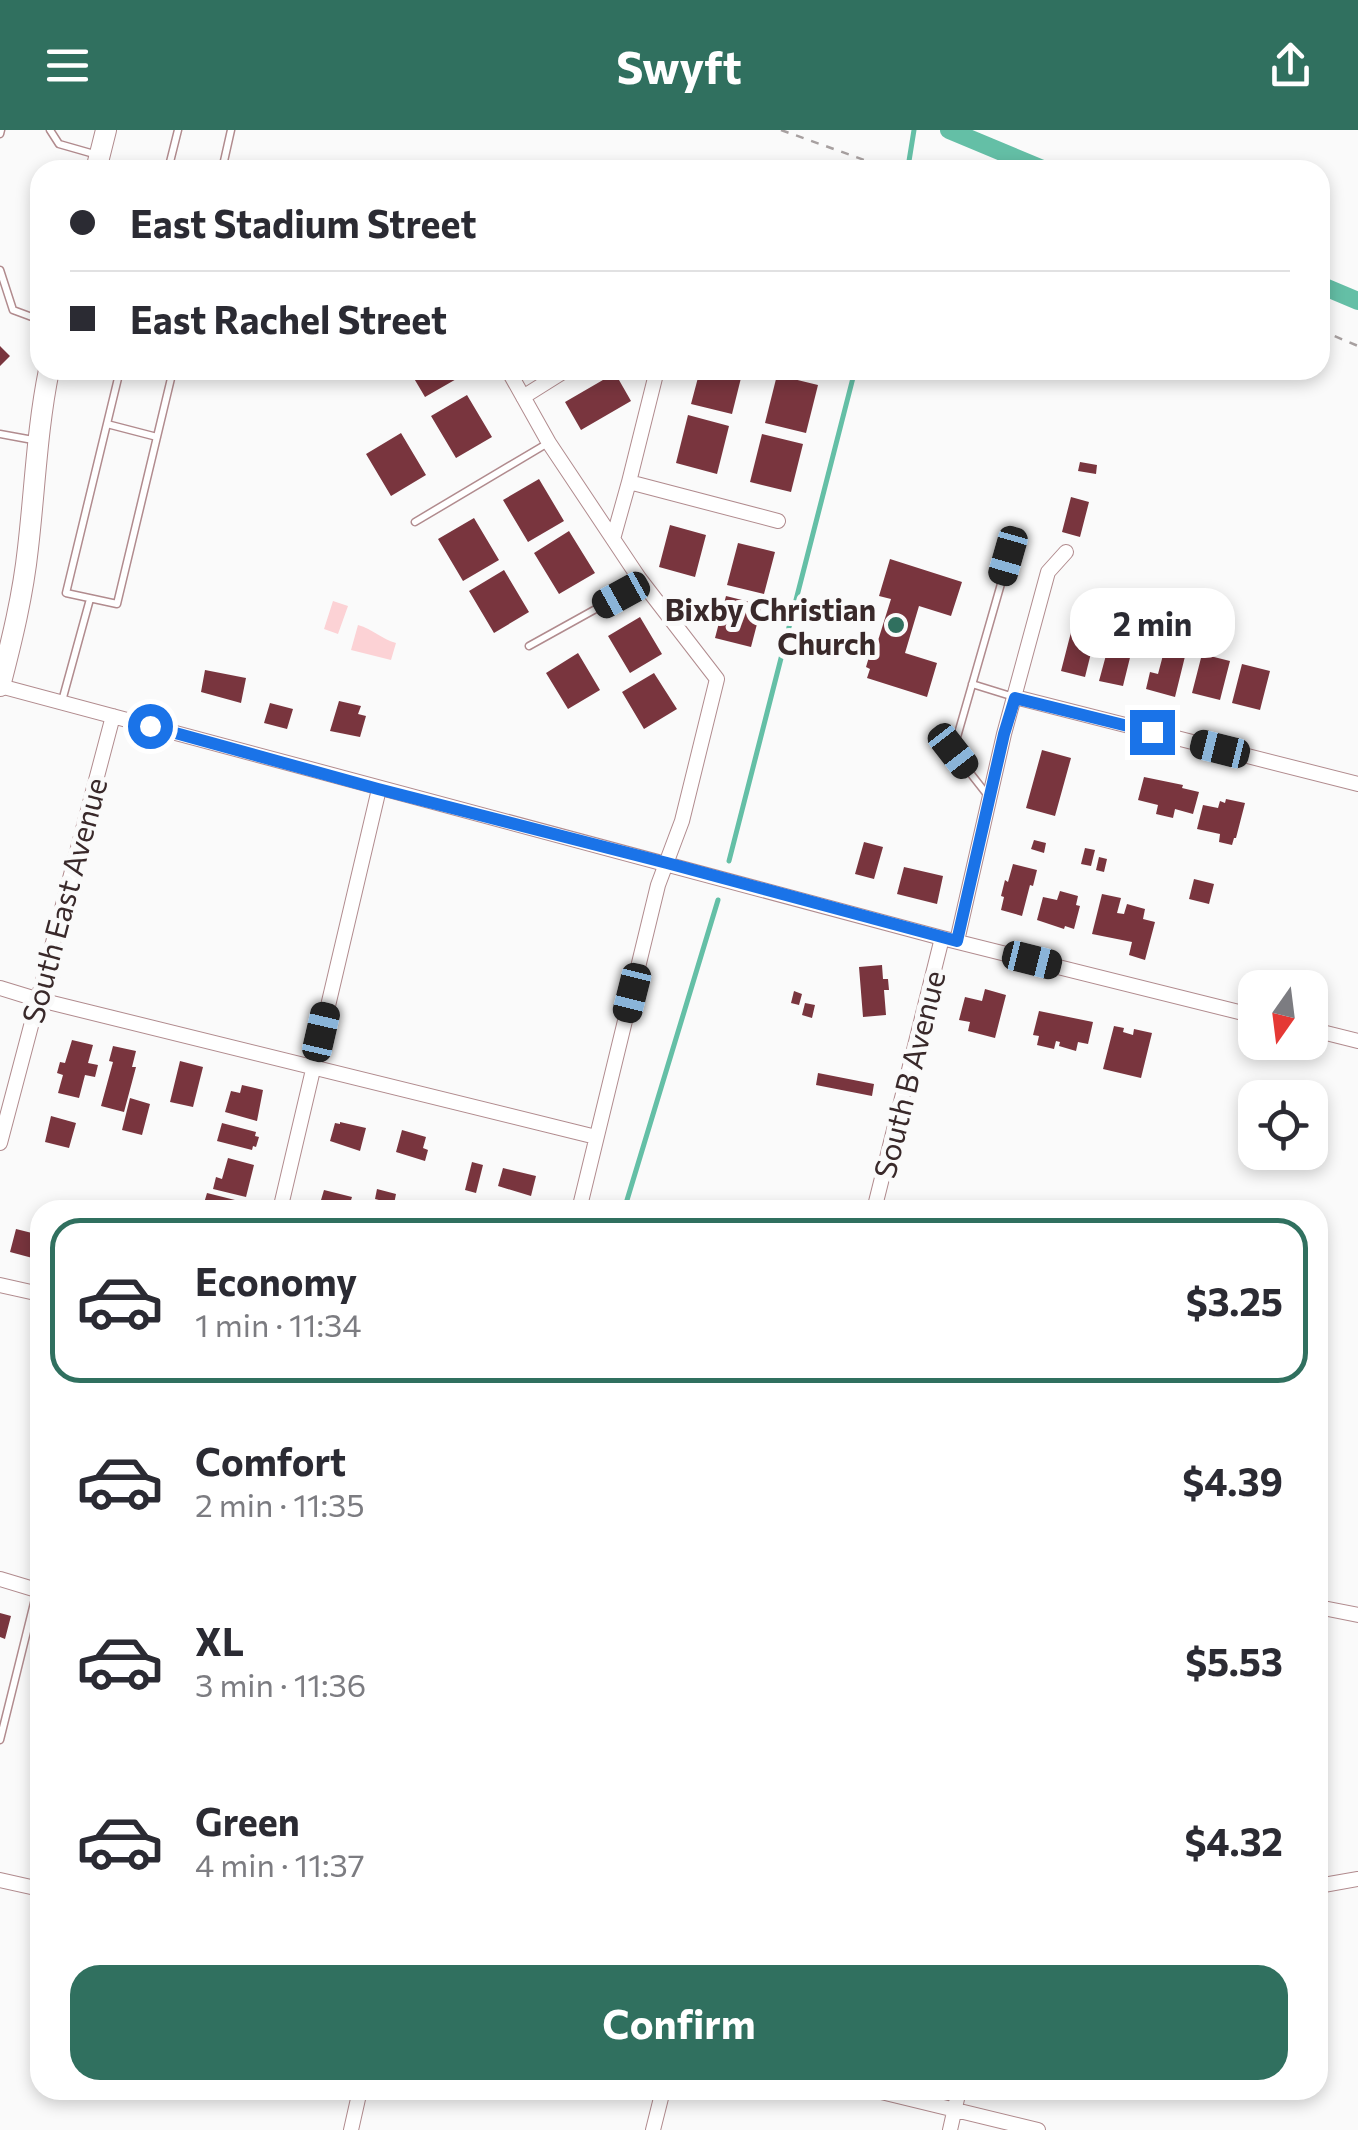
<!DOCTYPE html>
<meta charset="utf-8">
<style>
:root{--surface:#fff;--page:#f2f2f3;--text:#2b2b33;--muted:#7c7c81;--line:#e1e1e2;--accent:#30705f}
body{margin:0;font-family:Commissioner,sans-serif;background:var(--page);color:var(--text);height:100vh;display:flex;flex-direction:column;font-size:38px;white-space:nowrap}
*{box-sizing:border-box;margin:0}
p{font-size:32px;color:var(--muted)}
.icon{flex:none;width:55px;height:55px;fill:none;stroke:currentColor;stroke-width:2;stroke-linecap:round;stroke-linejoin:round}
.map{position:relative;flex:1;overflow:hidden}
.details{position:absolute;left:30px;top:1070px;width:1298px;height:900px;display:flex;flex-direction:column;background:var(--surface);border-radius:30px;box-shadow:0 5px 15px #0003}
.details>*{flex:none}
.top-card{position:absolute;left:30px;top:30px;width:1300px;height:220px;border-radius:30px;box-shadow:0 5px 15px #0003;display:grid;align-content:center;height:220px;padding:0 40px;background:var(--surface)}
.needle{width:65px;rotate:194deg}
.controls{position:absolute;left:1238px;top:840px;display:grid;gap:20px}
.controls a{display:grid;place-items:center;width:90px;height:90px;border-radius:20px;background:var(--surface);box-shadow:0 5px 15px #0003;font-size:50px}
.end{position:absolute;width:45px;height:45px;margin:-22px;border:12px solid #1a73e8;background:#fff;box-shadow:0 0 0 5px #fff}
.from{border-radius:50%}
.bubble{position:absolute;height:70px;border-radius:30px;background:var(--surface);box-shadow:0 5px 15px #0003;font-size:32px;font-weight:700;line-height:70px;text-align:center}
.car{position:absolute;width:30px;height:60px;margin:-30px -15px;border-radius:12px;box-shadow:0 0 8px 2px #0007;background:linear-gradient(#222 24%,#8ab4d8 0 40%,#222 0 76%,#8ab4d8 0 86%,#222 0)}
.top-card b{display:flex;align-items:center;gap:35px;height:95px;font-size:38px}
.top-card b+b{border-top:2px solid var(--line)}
.top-card i{width:25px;height:25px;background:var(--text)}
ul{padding:18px 0 0;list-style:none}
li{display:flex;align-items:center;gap:30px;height:165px;margin:0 20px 15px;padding:0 20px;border:5px solid transparent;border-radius:30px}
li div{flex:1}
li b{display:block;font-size:38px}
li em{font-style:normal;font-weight:700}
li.active{border-color:var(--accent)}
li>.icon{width:90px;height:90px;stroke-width:1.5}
.primary-button{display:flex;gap:20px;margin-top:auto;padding:20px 40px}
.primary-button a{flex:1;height:115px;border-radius:30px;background:var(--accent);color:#fff;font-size:40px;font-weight:700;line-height:115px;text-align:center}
header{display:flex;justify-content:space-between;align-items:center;height:130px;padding:0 40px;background:var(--accent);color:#fff;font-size:45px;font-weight:700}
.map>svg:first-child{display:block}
</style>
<header><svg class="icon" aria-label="menu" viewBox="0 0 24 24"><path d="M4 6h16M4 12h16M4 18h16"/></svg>Swyft<svg class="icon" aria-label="share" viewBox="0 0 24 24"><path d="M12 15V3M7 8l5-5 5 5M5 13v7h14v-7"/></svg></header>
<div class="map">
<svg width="1358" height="2000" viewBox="0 0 1358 2000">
<rect width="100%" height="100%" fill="#fafafa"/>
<path fill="#fcd2d5" d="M333,471L348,476L338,504L324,499Z
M358,495C373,499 381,509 396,513L391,530L351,520Z"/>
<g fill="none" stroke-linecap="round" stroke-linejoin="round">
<path stroke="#64bfa6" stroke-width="5" d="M909,31L914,0
M729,731L855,240
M624,1080L718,770"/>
<path stroke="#64bfa6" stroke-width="18" d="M949,0L1045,40
M1320,155L1358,171"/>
</g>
<path fill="#79353e" d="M0,216L10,226L0,236Z
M409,240H472L425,267Z
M700,240H743L732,284L691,274Z
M615,243L631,271L581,300L565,272Z
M777,245L818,255L806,303L765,293Z
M467,265L492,307L456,328L431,286Z
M688,285L729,296L717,344L676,333Z
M401,303L426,345L391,366L366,324Z
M762,304L803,314L791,362L750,352Z
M1080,332L1097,335L1096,344L1078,341Z
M539,349L564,391L528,412L503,370Z
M1071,367L1089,372L1080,407L1062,402Z
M474,388L499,430L463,451L438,409Z
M670,395L706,405L695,447L659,437Z
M569,401L595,443L559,464L534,423Z
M738,413L775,422L764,464L727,455Z
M890,429L962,452L951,486L919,476L905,523L937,533L927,567L867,548L870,539L866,537L872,517H876L891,469L879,466Z
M504,440L529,482L494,503L469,461Z
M726,466L762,475L751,517L715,508Z
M1078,475L1139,491L1123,556L1099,551L1112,503L1097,499L1085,547L1061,541Z
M640,487L662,524L630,543L608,506Z
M1163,490L1192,498L1175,567L1146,559L1150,542L1158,544L1167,510L1159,508Z
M578,523L600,560L568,579L546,543Z
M1202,524L1230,531L1220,570L1192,563Z
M1242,534L1270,541L1260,580L1232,573Z
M205,540L246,548L241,573L201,562Z
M654,543L677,579L644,599L622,562Z
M339,571L361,576L358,584L366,586L360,607L330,601Z
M270,573L293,579L287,599L264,593Z
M1042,620L1071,628L1055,686L1026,678Z
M1144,647L1183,655L1182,658L1199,662L1193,684L1175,679L1173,688L1156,684L1158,675L1138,670Z
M1226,669L1245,673L1236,708H1234L1232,715L1219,712L1220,704L1197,699L1203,675L1218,678L1220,671L1225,673Z
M1034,710L1046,713L1044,723L1031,719Z
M864,712L883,717L874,749L855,744Z
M1085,718L1095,720L1091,736L1081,734Z
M1099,727L1107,729L1104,742L1096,740Z
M1013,734L1037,740L1033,756L1030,755L1022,786L1001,780L1004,767L1001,766L1005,750L1008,752Z
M904,737L943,746L937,774L897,764Z
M1194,749L1214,754L1209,774L1189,769Z
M1060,761L1078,766L1076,775L1080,776L1074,799L1065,796L1064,799L1037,790L1043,767L1057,770Z
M1102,764L1121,768L1117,783L1124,784L1127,774L1145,779L1143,789L1155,792L1145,830L1129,825L1132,812L1092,804Z
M882,835L883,849H888L889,860H884L886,885L863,887L859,837Z
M985,859L1006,865L995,908L968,901L970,892L959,890L965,867L982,871Z
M794,861L802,864L799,875L791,873Z
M805,873L815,875L812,888L802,885Z
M1039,881L1093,892L1088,914L1078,912L1076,921L1059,916L1060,912L1056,911L1054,919L1037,915L1039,906L1033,905Z
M1114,896L1124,898L1123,902L1133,905L1134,899L1152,903L1141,948L1103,939Z
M72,910L93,915L88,933L98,935L95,947L85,945L79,968L58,963L63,945L57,943L60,932L65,933Z
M113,916L136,921L132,937H136L124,982L101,976L113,932L109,931Z
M180,931L203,937L193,977L170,972Z
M818,943L874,954L872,966L816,955Z
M242,955L263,960L257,991L225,982L231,961L240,963Z
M130,968L150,974L142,1005L122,1000Z
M51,986L76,993L69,1018L45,1012Z
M340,992L366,998L360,1021L330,1011L335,993L340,994Z
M222,993L256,1002L255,1006L259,1007L256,1017L253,1016L252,1020L217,1011Z
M402,1000L426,1007L423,1018L428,1020L425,1031L396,1022Z
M228,1028L254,1035L246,1067L213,1059L216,1047L222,1049Z
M472,1032L483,1035L476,1063L465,1060Z
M503,1038L536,1046L531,1066L498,1056Z
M377,1059L396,1064L394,1074L375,1069Z
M324,1060L352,1067L348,1080H318Z
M207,1063L243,1072L241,1080H202Z
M16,1099L40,1105V1130L10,1122Z
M0,1483L11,1486L5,1509L0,1507Z"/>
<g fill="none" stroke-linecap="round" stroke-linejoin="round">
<defs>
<path id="lane" d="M50,0L59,14L94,24
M0,4L1,0
M168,40L178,0
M222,40L231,0
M0,140L13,180L40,190
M120,240L66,463L117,474L173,240
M107,294L157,307
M0,304L33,310
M415,392L548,313
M529,516L621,465L638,449
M972,554L1014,567
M62,571L90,469
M989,667L953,621L1009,426
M0,1610L37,1461"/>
<path id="street" d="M508,240L549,313L639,448L717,549L682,691L658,755L579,1080
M523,267L566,240
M629,352L657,240
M613,409L629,352L778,391
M0,556L942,808L1255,886
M1015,567L1358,654
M957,811L1004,604L1048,442L1066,422
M0,858L36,869L596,1007
M1310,899L1358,911
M0,1013L113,586
M280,1080L379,659
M874,1080L942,808
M0,1155L40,1164
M0,1449L40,1461
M1318,1477L1358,1485
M0,1750L40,1759
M1318,1756L1358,1749
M873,1960L1038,2000
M351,2000L360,1960
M653,2000L663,1960
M950,2000L959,1960"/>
<path id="secondary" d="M96,40L106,0
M0,556C12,510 23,465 28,418C35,358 37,299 49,240"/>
</defs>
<use href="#lane" stroke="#b18b8e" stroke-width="9"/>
<use href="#street" stroke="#b18b8e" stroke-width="16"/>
<use href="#secondary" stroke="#b18b8e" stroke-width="22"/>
<path stroke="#a7a0a0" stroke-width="2.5" stroke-dasharray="8 8" stroke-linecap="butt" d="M781,0L892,40
M1320,200L1358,216"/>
<use href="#lane" stroke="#fff" stroke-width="6"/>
<use href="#street" stroke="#fff" stroke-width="14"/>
<use href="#secondary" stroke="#fff" stroke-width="20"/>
</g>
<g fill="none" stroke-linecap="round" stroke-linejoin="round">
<path stroke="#1a73e8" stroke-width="12" d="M150,596L378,659L667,733L957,811L1004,604L1015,568L1152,602"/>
</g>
<circle fill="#30705f" stroke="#fafafa" stroke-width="4" cx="896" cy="495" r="10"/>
<g text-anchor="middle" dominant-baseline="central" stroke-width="10" stroke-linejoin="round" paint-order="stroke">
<g font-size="30" font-weight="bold" fill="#39292a" stroke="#fafafa" text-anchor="end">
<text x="876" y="478">Bixby Christian<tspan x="876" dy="34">Church</tspan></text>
</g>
<g font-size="30" fill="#39292a" stroke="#fafafa">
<text transform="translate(63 770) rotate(-75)">South East Avenue</text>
<text transform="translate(908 944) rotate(-76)">South B Avenue</text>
</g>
</g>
</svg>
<div class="controls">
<a><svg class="needle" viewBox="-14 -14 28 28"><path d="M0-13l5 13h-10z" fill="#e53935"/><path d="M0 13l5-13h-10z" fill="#7c7c81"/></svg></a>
<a><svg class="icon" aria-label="locate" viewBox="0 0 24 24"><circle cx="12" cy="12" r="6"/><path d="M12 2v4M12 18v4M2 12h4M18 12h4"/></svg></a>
</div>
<i class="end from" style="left:150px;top:596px"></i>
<i class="end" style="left:1152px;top:602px"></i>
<div class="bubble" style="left:1070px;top:458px;width:165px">2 min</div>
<i class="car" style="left:1008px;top:426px;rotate:196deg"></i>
<i class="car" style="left:621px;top:465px;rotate:241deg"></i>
<i class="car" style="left:1220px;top:619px;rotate:284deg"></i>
<i class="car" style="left:953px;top:621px;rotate:142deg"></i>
<i class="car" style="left:1032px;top:830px;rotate:104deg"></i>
<i class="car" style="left:632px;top:863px;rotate:194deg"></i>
<i class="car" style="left:321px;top:902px;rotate:13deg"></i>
<div class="top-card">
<b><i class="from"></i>East Stadium Street</b>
<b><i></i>East Rachel Street</b>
</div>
<section class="details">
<ul>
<li class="active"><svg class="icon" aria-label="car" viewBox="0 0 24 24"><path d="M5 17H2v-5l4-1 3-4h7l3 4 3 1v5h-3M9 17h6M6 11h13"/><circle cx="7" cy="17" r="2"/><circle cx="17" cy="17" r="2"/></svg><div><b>Economy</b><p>1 min · 11:34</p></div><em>$3.25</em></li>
<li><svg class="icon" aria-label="car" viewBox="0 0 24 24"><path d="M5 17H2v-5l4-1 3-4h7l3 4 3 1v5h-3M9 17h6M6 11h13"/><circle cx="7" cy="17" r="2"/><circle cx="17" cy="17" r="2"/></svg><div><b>Comfort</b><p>2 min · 11:35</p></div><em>$4.39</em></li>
<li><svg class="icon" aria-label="car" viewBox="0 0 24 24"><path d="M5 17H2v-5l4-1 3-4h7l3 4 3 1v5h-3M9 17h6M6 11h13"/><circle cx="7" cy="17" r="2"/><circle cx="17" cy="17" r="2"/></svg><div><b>XL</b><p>3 min · 11:36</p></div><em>$5.53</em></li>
<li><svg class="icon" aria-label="car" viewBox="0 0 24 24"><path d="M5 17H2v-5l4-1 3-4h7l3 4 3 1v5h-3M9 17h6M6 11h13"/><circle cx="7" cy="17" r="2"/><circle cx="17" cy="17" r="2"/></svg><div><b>Green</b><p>4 min · 11:37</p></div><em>$4.32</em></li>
</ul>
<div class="primary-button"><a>Confirm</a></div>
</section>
</div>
